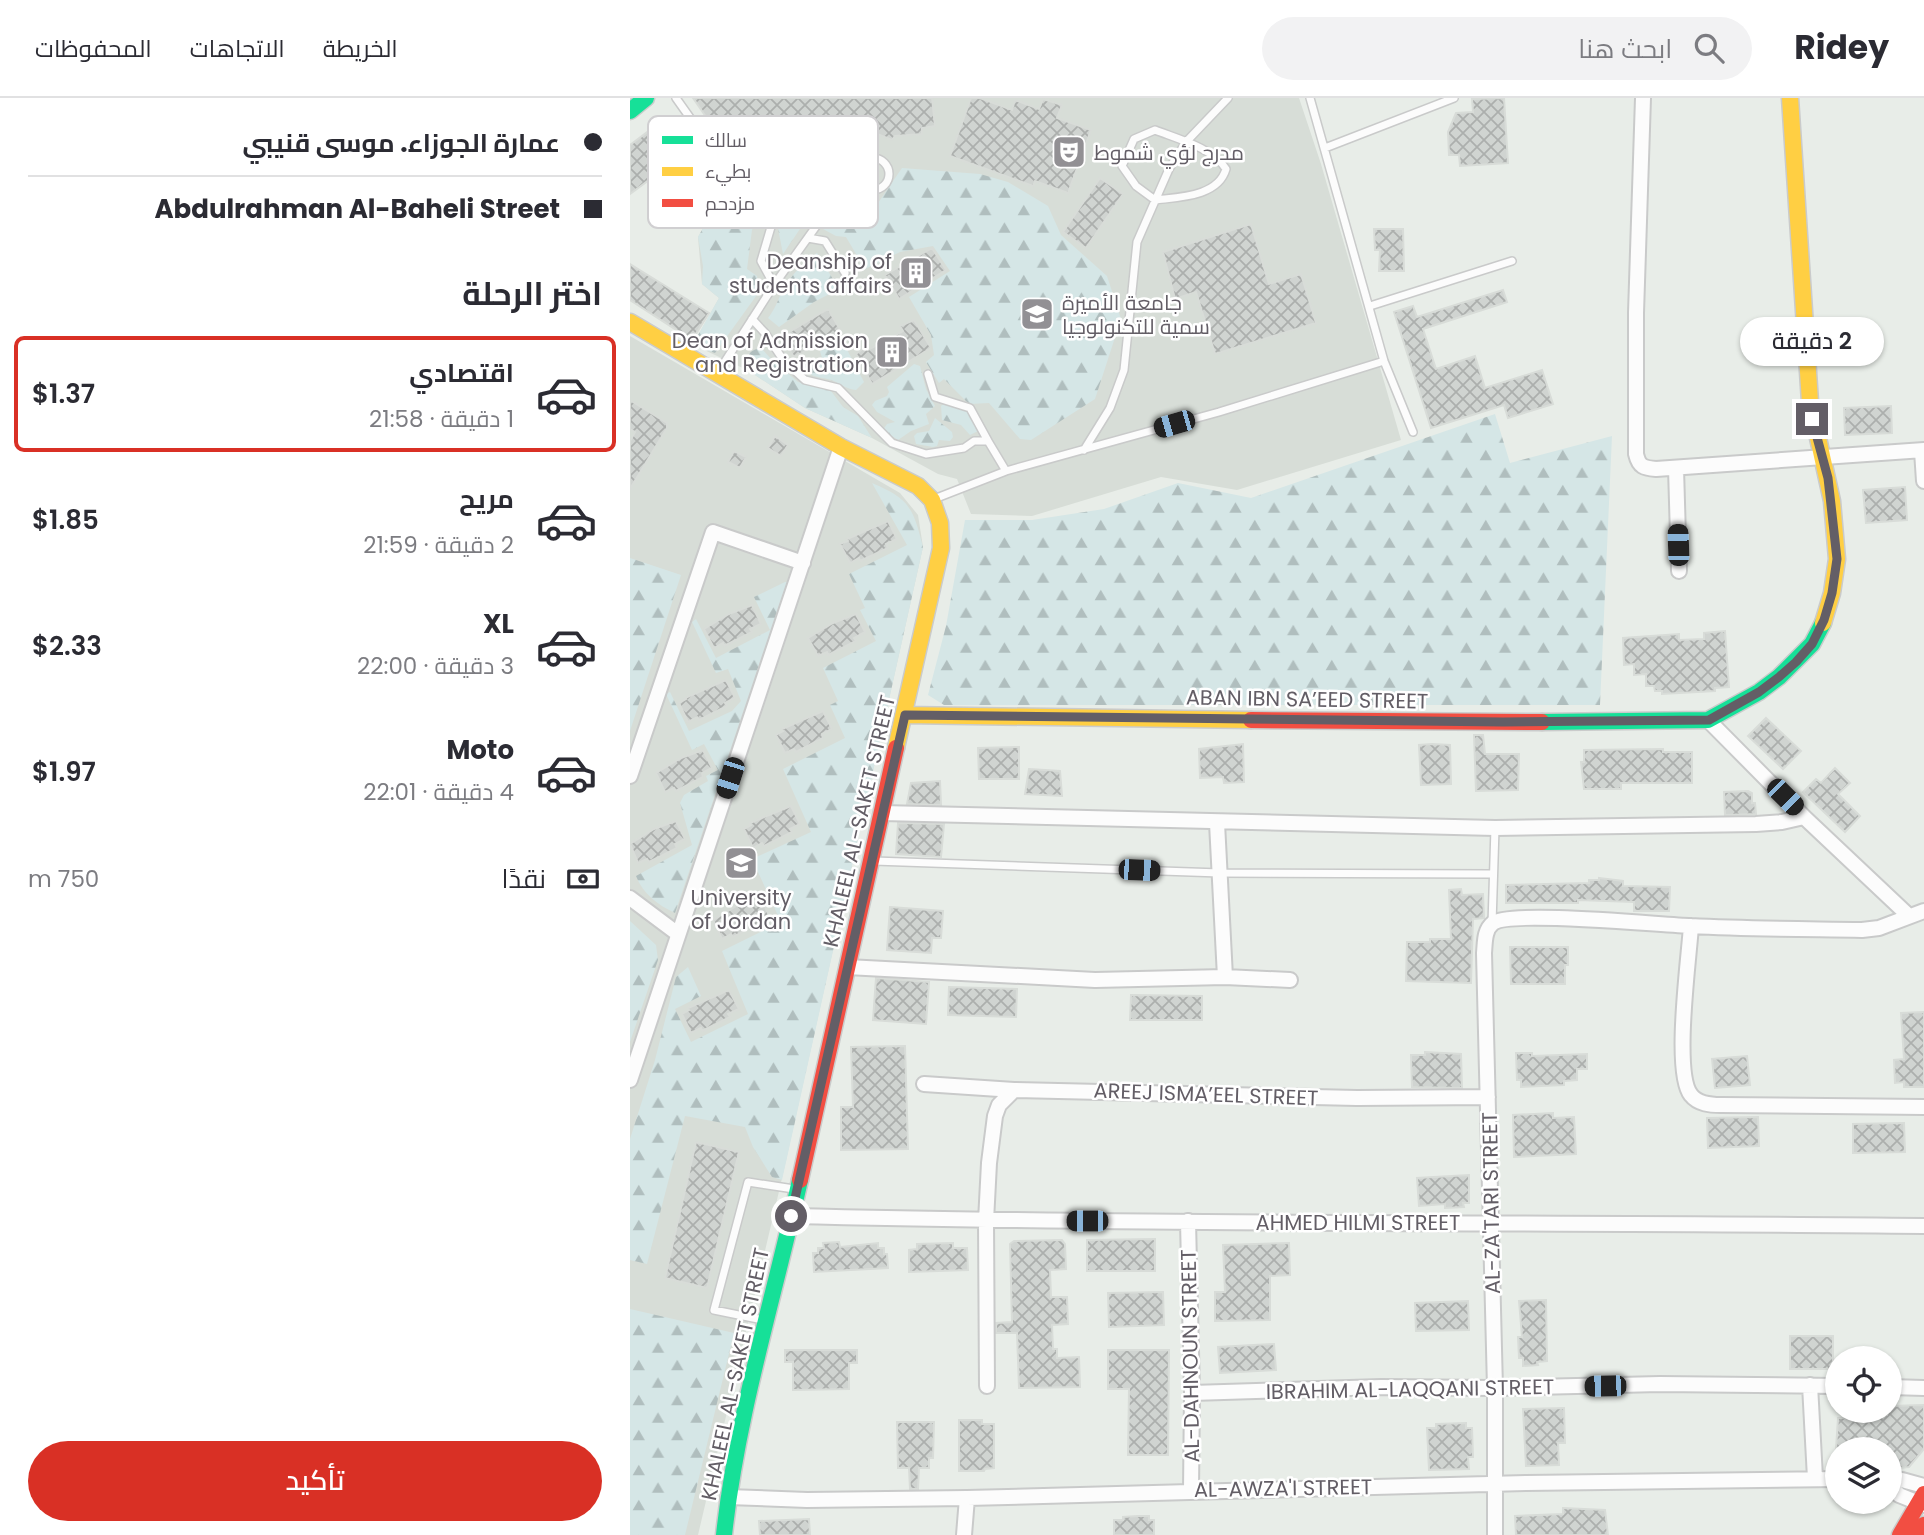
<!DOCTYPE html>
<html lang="ar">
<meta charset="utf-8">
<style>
:root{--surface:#fff;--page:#f2f2f3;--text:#2b2b33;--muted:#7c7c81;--line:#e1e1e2;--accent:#d93025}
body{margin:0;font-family:Poppins,Cairo,sans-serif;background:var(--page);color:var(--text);direction:rtl;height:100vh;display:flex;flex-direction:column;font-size:26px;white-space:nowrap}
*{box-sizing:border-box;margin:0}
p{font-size:23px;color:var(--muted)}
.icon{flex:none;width:38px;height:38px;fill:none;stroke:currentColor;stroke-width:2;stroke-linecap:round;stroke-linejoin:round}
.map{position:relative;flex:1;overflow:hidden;direction:ltr}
.side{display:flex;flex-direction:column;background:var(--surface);width:630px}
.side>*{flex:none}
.guide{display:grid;align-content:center;height:154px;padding:0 28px;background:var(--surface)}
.controls{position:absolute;left:1195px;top:1248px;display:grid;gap:14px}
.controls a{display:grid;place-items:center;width:77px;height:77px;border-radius:50%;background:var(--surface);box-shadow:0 2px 5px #0004;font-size:35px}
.end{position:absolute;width:32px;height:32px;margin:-16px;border:9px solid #635e66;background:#fff;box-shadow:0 0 0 4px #fff}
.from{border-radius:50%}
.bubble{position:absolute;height:49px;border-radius:24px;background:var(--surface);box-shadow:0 2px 5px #0004;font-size:23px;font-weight:600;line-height:49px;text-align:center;direction:rtl}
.car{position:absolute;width:21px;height:42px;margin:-21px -10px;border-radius:9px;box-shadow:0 0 5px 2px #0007;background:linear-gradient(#222 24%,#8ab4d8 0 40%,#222 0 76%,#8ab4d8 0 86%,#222 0)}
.guide b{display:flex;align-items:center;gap:24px;height:66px;font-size:26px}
.guide b+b{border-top:2px solid var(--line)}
.guide i{width:18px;height:18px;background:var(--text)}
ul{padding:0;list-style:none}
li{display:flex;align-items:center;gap:21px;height:116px;margin:0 14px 10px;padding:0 14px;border:4px solid transparent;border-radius:10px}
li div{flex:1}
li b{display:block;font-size:26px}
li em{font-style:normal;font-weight:600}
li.on{border-color:var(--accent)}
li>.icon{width:63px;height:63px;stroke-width:1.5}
h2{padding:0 28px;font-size:32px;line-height:84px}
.pay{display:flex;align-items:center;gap:18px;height:77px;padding:0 28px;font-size:26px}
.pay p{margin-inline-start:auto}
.cta{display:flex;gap:14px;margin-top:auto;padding:14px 28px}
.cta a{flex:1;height:80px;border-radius:42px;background:var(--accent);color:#fff;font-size:28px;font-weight:600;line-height:80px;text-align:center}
header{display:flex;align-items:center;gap:42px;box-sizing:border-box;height:98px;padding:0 35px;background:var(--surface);border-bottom:2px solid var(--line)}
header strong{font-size:33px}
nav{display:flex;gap:38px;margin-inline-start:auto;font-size:24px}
.search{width:490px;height:63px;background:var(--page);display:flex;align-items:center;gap:18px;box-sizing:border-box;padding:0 24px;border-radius:38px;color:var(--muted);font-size:26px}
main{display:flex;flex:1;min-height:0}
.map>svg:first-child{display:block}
</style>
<header>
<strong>Ridey</strong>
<div class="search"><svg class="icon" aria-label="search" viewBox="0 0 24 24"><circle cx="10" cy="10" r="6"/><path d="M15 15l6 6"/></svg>ابحث هنا</div>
<nav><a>الخريطة</a><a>الاتجاهات</a><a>المحفوظات</a></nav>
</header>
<main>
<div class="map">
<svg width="1294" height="1437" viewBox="0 0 1294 1437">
<defs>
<pattern id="forest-firs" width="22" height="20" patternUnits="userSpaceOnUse" patternTransform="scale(1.75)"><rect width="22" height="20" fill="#d5e6e6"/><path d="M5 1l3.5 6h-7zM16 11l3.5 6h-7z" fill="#b0bebe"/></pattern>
<pattern id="building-cross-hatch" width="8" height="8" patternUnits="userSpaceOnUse" patternTransform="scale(1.75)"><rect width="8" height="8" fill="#d0d4d1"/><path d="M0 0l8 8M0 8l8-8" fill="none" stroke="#acafad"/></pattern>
</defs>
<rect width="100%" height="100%" fill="#e8ede8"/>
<path fill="#d7ddd7" d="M161,0H669L691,66L771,342L607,392L531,379L402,418L341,416L327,381L308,376L242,340L175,310L119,273L68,249L71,232L89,200L72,186L68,139L86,107L125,92L142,74L140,57Z
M0,238L270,395L288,417L293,449L150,1089L68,1437H0Z"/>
<path fill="url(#forest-firs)" d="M272,70L350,76L378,84L418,108L431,137L477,178L491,221L465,301L401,342L390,341L359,305L339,306L314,281L309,285L296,264L304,257L301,237L279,199L320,173L303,148L270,154L235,171L216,139L206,138L193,131L194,125L197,120L208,116L218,127L246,108Z
M164,77L195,94L153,156L147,125Z
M125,92L133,93L135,101L122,132L117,171L127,178L129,194L85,255L68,249V237L89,200L72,186L73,168L68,139L86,107Z
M187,155L209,191L184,204L149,229L138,220C145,211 147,204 152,194C158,180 174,164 187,155Z
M213,244L234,284L226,292C217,291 212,287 204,283C191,278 186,282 173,271L174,267L193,263L190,253Z
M131,250L142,262L168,284L201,293L213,309L228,318L242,340L175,310L119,273C115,261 117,252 131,250Z
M284,266L290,268L296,291L305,308L296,316L299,326L281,333L268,342L253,332L257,326L265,324L247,314L242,307L245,303L257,298L259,294L257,289Z
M326,301C335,305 339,315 348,321L350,332L340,337L331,327L312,322L311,308L318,302Z
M865,316L880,365L982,338L970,607H314L298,597L316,528L335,422H402L474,411L548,385L621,400Z
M305,320L322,334L323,339L320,343L309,342L307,348L303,349L286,346L284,338L287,335L299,333Z
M242,385C280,401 283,410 293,449L152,1082L142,1079L123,1049L115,1029L55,1018L17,1166L0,1162V1041L25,962L46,879L58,869L71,898L45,911L61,944L118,916L92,853L151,824L122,761L181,734L153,671L215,640L200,607L208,603L193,570L246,543L230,512L235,510L219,476L277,447Z
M0,460L51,477L0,633Z
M155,484H157L45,815C28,807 13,796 6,778L62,747L50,705L54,697L78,683L76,678L88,672L74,646L62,652L36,596L40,594L59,633L102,613L111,603L98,571L86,575L62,524L66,521L86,560L140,532L124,499Z
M0,823L26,847L28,862L0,944Z
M0,1211L104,1235L55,1437H0Z"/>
<path fill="url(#building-cross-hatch)" stroke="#d8dcd8" stroke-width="2" d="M63,0H302L305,28L292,30V36L265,38L262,42L235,31L215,30L206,55L189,48L184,60L174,57L144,35L133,57L135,70L126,83L88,26L83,29Z
M341,0H350L382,12L385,2L409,11L413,1L432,7L427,20L461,32L438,95L405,83L403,88L320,58Z
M874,0L878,65L830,68L829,57H819L818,34L826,15L843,14L842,1Z
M36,20L61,51L0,96V47Z
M470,80L493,96L456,150L433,134Z
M621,126L639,186L671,176L686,225L585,256L566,194L545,201L533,154Z
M744,131H773L774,173H749L750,152H745Z
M302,150L316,172L269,201L255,177Z
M0,166L79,215L62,242L0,202Z
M873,192L877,204L793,231L806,271L845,258L855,290L912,272L923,306L878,320L874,307L801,330L764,214L783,208L787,219Z
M198,211L212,235L164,259L151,239Z
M284,222L301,250L242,286L226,256L236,248L238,252L273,233L270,228Z
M0,302L37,325V330L0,391V343L5,334L0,331Z
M1261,308L1262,335L1215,337L1214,310Z
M145,338L158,347L151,358L138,350Z
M104,353L116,359L110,370L98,364Z
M1275,389L1277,422L1236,425L1233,392Z
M258,423L267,441L256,446L258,450L230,463L229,460L220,465L210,446L218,443L217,441Z
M122,507L131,526L120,531L122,534L94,548L93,545L84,550L74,531L99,516Z
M226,516L235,534L224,540L226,543L198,557L197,554L188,558L178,540L203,525Z
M1095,533L1099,589L1085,590V593L1032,596V593H1025L1024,588H1016V576L1004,577V566L994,567L993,540L1049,536V542L1074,541V535Z
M96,582L105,600L95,605L97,608L69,622L67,619L58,624L49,605L56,601L55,600Z
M193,613L202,631L192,636L193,640L166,654L164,651L155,655L146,637L153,633L152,631Z
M1136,620L1171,653L1153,671L1118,638Z
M844,637H853L855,656H889L888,692L846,693Z
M613,646L614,684L594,685L593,679L570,680L569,651Z
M802,646L820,647L821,686L791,687L789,647Z
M389,649V681H349L348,650Z
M1033,651V654H1062V685H991V691H954L951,664H954V652Z
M73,652L82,670L72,675L73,679L46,693L44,690L35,694L26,675L51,660Z
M1205,670L1220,685L1208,696L1230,718L1215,734L1173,694L1186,681L1191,685Z
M399,671L430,673L432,698L395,696Z
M310,683L311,707L277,706L281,685Z
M1118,693L1122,695V705H1125L1126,716L1095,717L1094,694Z
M161,708L170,726L160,731L162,734L134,748L132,745L123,750L114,731L121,727L120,725Z
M46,723L55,741L45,746L47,750L19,764L17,761L8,765L0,746L24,731Z
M268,725L314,726L311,759L266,756Z
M969,780L993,783V788L1040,789L1039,813H1004V804L948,802V805H876V787L959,785V782H969Z
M831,791L832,797L853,796L854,820L843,821L841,885L776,883L777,844H800V841H821L819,792Z
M130,799L139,817L129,822L130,825L103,839L101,836L92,841L83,822L108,807Z
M260,809L313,813L311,840H302L301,855L257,852Z
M880,849H938V867H935V886H881Z
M246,880L299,884L296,926L243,922Z
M319,889L387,891L386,919L318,917Z
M99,892L109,911L98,916L100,919L72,933L71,930L61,935L52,916L59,912L58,910Z
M501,897L572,898V922H500Z
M1294,914V989H1274V984L1265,985L1264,962L1274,961L1271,915Z
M275,948L278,1051L211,1052V1009H223L221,949Z
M795,954L831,956L832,990L782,989L781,957H795Z
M886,955H902V958L957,956V971H947V982L934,983V987L891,989V982H887Z
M1117,958L1120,987L1085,990L1082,961Z
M923,1015V1020L944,1019L946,1056L884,1059L883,1017Z
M1128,1019L1129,1048L1078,1050L1077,1020Z
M1274,1025L1275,1054L1223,1055V1026Z
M66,1044L109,1054L77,1190L35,1180Z
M839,1077V1105H833L834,1109L815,1110V1106L789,1108L787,1080Z
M525,1141V1173H457V1142Z
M432,1142L435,1146L436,1171L420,1172L421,1199H437L438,1226L422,1227L423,1251H427V1260L449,1259L450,1289L389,1290L387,1235H366V1225L382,1224L380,1146L384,1143Z
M209,1144L210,1149L248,1145V1150H254V1156H257L258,1170L184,1174L183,1155H188V1150H194L193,1145Z
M323,1145V1150H337L338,1172L279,1174V1152L287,1151V1146Z
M659,1145L660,1177L640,1178V1222L585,1223V1194H595L593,1147Z
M533,1194L534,1227L479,1229L478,1195Z
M916,1202L917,1263L907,1264L908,1267L893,1268V1260H889L888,1239H892L889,1203Z
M838,1203L839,1232L786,1233L785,1205Z
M1160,1238H1203V1271H1160Z
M644,1246L646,1272L590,1275L588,1249Z
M155,1252H227V1265H219V1291L163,1292V1264H155Z
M478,1252H539L538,1357H498L499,1291H478Z
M1294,1307V1351L1279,1369L1260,1371V1351H1206L1208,1320L1233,1319V1315L1257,1317L1260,1308Z
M934,1310L935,1345H928L929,1367L896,1368L893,1311Z
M329,1322H352V1326H364V1370L355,1371L354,1373H329Z
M267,1324H304L303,1360H299V1370H289L288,1391H280L279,1370H268Z
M836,1325V1330H842L843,1359H838L839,1371L799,1372L797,1330H806V1326Z
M933,1410L975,1412L978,1437H886L885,1418L933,1416Z
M508,1418H519V1422H524V1437H484V1422H493V1419Z
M179,1421L180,1437H130L129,1423Z"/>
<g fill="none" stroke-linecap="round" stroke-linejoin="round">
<defs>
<path id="lane" d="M46,0L85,55
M680,0L754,263L783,334
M525,32C548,41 583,50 596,71C588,99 548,99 525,102L506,88L492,68L504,41Z
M695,50L824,0
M227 76a16 16 0 1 1 32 0a16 16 0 1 1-32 0Z
M178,140L195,143L215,175
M144,187L131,163L156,78
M740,208L882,163
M122,221L135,235L154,263L175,282L208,290L262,345L296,356L334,350L344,343H358L376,373
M89,273L144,187L192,120L230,84
M298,276L305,299L340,310L358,343
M454,352L480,310L494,272L507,144L539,71L556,44L598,0
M304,401L376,373L589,314L754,263
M244,763L590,775L862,776
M862,826L865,730
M133,1222L84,1212L118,1084L164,1091"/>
<path id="street" d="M1013,0L1006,215V356C1009,369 1014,370 1026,371L1294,352
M1292,353L1294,383
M1046,370L1049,473
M1078,622L1174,719L1279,818
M0,678L83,434L173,465
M252,715L865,730L1126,726L1152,724L1174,719
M587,725L595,879
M0,800L48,836
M1061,828C1059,860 1043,975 1061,997C1068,1006 1080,1007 1091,1007L1294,1009
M217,869L465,882L595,879L660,882
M0,982L211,349
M294,986L384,992L727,1000L858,999
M161,1118C539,1127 916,1124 1294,1128
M558,1123L562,1295L561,1392
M1180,1287L1185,1380
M357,1288L356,1123L359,1065L365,1018L369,1007L384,992
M1260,1289L1294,1290
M562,1295L751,1289L865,1290L1030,1286L1208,1288
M1260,1384L1272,1382L1294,1388
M1260,1387L1269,1397L1294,1407
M98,1399L177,1402L337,1400L896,1385L1208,1381
M334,1437L337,1400
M865,1437V1290L854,855C855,845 854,832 863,825C881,812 1030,827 1061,828C1118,831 1175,831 1232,832L1249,830L1294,813"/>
<path id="fast" d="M0,13L16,0
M912,624L1078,622L1129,594L1149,579L1182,546L1193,525
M94,1437C107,1316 144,1200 170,1082"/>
<path id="slow" d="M1160,0L1180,304L1202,403L1207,461L1202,495L1193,525
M0,224L211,349L288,388L302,402L310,425L311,450L266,650
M275,617L621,622"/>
<path id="jam" d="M621,622L912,624
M170,1082L266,650
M1270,1437L1294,1396
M1287,1437L1294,1427"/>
</defs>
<use href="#lane" stroke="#c9caca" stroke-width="10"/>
<use href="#street" stroke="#c9caca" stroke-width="18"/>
<use href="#fast" stroke="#cacbcb" stroke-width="19"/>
<use href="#slow" stroke="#cacbcb" stroke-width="19"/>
<use href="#jam" stroke="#cacbcb" stroke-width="19"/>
<use href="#lane" stroke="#fcfcfc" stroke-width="7"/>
<use href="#street" stroke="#fcfcfc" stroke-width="14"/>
<use href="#fast" stroke="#16e098" stroke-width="16"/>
<use href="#slow" stroke="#ffcf43" stroke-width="16"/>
<use href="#jam" stroke="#f24e42" stroke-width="16"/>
</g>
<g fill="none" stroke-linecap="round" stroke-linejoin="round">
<path stroke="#635e66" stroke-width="9" d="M161,1118L275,617L873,624L1079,622L1129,594L1149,579L1166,564L1182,546L1194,522L1202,495L1207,461L1198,380L1182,321"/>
</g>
<defs>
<symbol id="theatre-square" viewBox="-11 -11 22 22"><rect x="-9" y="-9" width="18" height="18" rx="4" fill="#929094" stroke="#fff"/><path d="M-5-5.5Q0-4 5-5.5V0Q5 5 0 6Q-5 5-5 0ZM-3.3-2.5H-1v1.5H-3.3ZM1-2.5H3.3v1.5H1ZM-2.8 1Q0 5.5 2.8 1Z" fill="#fff"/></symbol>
<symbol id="building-square" viewBox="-11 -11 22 22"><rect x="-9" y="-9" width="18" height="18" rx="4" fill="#929094" stroke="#fff"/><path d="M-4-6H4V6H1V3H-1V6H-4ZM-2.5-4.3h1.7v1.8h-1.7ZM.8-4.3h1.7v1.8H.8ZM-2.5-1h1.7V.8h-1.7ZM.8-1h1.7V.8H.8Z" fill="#fff"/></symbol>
<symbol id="university-square" viewBox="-11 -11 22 22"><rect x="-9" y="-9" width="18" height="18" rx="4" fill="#929094" stroke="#fff"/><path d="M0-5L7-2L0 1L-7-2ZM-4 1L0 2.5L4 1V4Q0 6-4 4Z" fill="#fff"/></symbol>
</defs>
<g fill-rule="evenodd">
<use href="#theatre-square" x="420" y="35" width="38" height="38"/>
<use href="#building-square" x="267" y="156" width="38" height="38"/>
<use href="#university-square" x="388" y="197" width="38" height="38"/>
<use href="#building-square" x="243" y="235" width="38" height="38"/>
<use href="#university-square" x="92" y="746" width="38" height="38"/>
</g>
<g text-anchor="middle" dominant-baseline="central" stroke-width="5" stroke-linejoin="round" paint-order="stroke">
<g font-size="21" fill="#635e66" stroke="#fff" text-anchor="start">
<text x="464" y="54">مدرج لؤي شموط</text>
<text x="262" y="163" text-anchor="end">Deanship of<tspan x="262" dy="24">students affairs</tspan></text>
<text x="432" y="204">جامعة الأميرة<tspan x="432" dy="24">سمية للتكنولوجيا</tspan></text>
<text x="238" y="242" text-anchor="end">Dean of Admission<tspan x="238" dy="24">and Registration</tspan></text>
<text x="111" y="799" text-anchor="middle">University<tspan x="111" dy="24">of Jordan</tspan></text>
</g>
<g font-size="21" fill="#635e66" stroke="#fff">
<text transform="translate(677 601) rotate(1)">ABAN IBN SA’EED STREET</text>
<text transform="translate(229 723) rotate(-77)">KHALEEL AL-SAKET STREET</text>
<text transform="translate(576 996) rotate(2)">AREEJ ISMA’EEL STREET</text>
<text transform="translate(861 1105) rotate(-91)">AL-ZA'TARI STREET</text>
<text x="728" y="1124">AHMED HILMI STREET</text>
<text transform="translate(560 1258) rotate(-91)">AL-DAHNOUN STREET</text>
<text transform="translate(105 1276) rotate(-78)">KHALEEL AL-SAKET STREET</text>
<text transform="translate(780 1291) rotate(-1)">IBRAHIM AL-LAQQANI STREET</text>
<text transform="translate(653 1390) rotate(-1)">AL-AWZA'I STREET</text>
</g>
</g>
<rect x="18" y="18" width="230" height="112" rx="10" fill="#fff" stroke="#d0cfd1" stroke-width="2"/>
<rect x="32" y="38" width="31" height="8" fill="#16e098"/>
<rect x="32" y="69" width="31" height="9" fill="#ffcf43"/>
<rect x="32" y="101" width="31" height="8" fill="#f24e42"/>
<g font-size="19" fill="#635e66">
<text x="75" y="49">سالك</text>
<text x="75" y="80">بطيء</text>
<text x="75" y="112">مزدحم</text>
</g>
</svg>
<div class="controls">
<a><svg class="icon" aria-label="locate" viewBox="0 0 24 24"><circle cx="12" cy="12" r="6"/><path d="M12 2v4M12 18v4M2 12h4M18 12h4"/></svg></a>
<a><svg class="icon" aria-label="layers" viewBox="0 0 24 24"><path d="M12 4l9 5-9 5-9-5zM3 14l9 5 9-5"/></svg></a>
</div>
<i class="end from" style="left:161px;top:1118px"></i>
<i class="end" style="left:1182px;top:321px"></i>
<div class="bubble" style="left:1110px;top:219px;width:144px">2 دقيقة</div>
<i class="car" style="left:544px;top:326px;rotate:254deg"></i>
<i class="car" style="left:1048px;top:447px;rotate:358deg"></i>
<i class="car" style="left:100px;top:680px;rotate:198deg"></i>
<i class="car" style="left:1155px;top:699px;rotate:135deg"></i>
<i class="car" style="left:509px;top:772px;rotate:92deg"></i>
<i class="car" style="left:457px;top:1123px;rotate:270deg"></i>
<i class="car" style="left:975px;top:1288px;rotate:269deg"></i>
</div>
<section class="side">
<div class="guide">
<b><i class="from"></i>عمارة الجوزاء. موسى قنيبي</b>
<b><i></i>Abdulrahman Al-Baheli Street</b>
</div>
<h2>اختر الرحلة</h2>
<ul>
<li class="on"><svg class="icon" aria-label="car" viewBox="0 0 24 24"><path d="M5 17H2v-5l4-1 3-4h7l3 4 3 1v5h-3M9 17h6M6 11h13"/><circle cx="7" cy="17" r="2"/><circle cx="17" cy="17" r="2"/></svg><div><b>اقتصادي</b><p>1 دقيقة · 21:58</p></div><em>$1.37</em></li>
<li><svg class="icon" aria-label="car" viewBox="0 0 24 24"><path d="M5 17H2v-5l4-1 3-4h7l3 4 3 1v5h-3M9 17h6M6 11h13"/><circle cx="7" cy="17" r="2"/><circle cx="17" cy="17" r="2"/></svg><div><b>مريح</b><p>2 دقيقة · 21:59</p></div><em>$1.85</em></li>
<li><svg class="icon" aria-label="car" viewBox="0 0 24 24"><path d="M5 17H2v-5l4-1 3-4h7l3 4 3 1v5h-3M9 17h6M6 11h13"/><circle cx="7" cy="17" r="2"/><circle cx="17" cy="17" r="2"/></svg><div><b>XL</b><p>3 دقيقة · 22:00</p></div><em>$2.33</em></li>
<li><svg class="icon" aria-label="car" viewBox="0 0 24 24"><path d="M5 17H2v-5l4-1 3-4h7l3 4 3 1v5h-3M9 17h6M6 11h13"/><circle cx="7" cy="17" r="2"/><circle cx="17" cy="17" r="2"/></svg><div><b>Moto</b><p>4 دقيقة · 22:01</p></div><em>$1.97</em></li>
</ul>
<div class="pay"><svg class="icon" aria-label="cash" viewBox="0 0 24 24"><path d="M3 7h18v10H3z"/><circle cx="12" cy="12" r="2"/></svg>نقدًا<p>750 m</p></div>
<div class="cta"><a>تأكيد</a></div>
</section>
</main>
